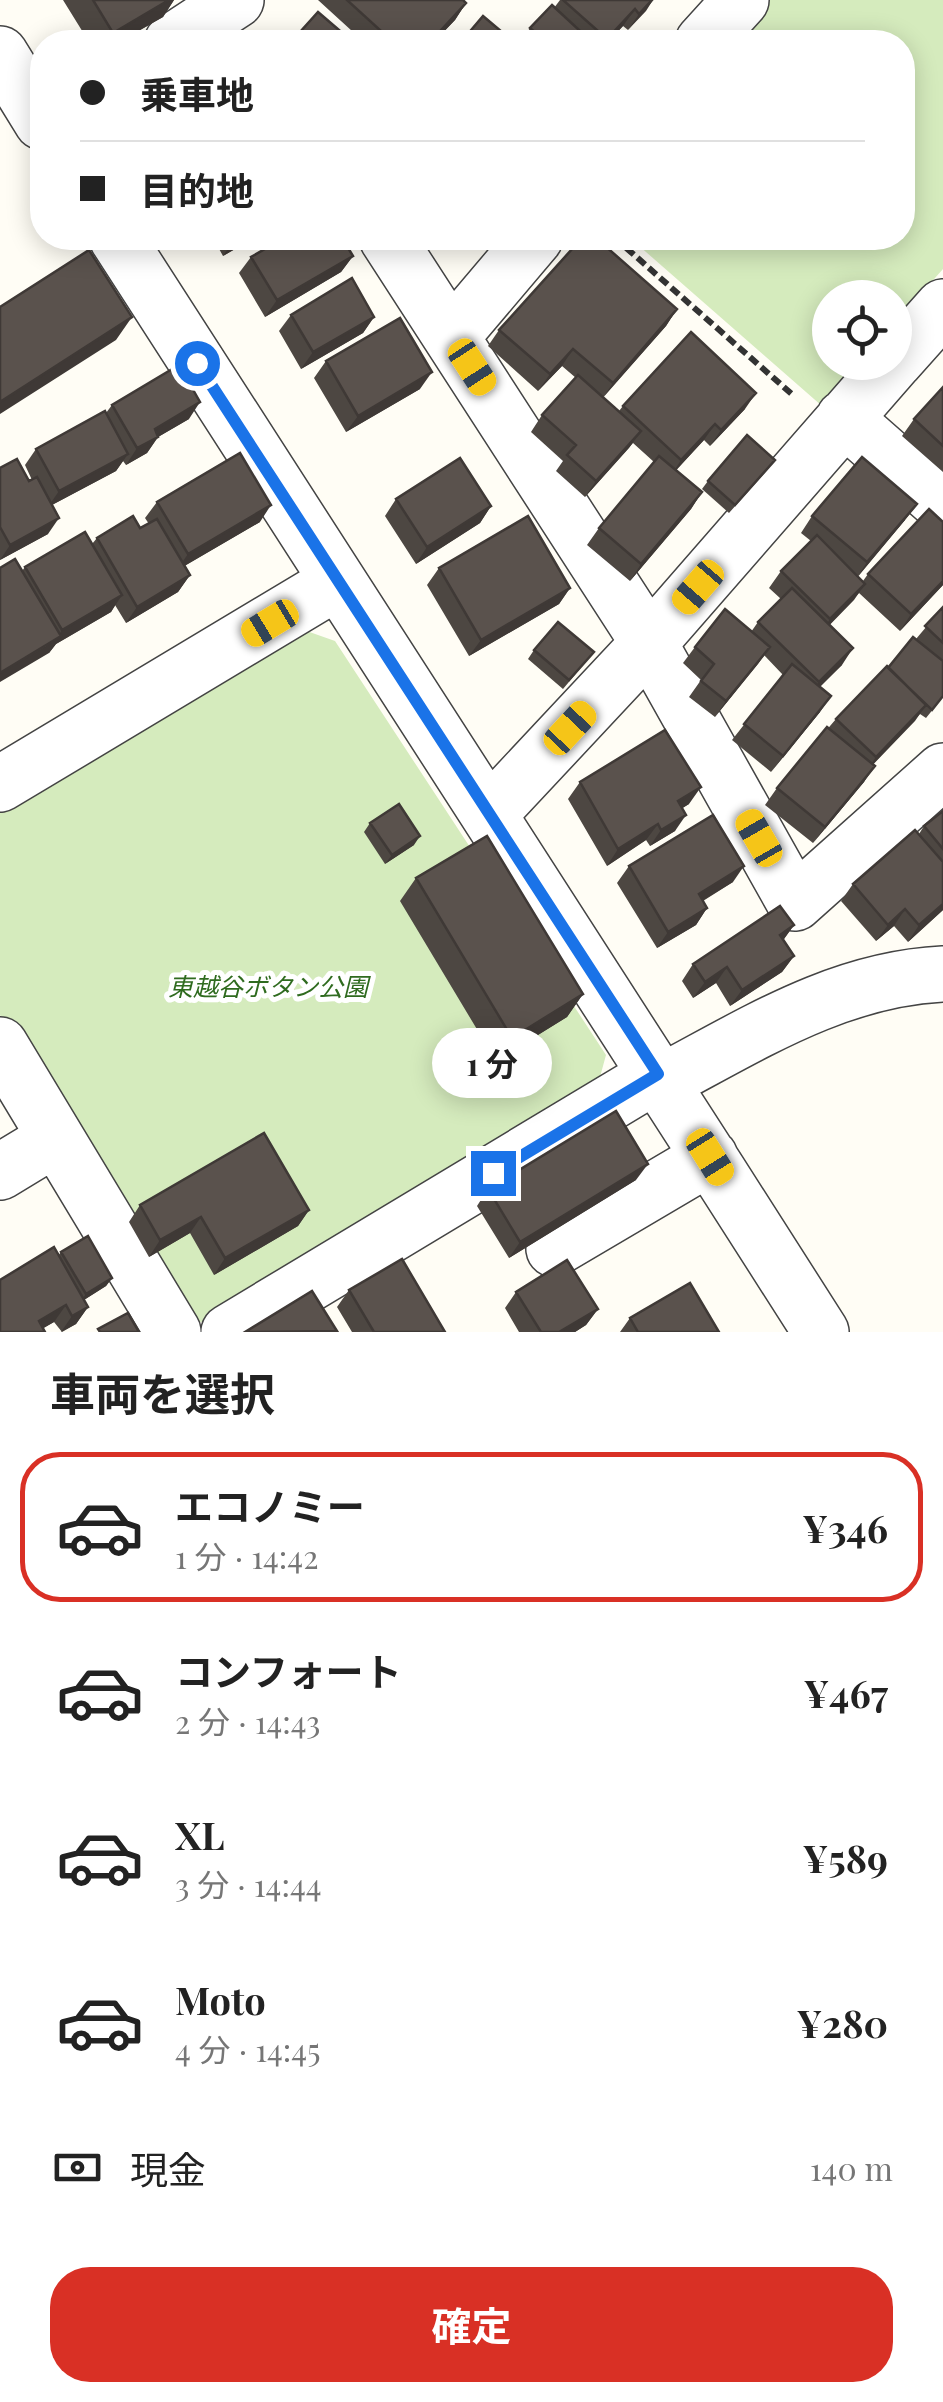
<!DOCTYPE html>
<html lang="ja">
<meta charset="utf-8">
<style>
:root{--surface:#fff;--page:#f2f2f2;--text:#222;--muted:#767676;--line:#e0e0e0;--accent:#d93025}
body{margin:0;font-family:"Playfair Display","Noto Sans JP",serif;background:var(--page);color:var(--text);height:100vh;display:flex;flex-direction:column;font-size:38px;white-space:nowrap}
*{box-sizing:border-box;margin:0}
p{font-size:32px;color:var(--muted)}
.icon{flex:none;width:55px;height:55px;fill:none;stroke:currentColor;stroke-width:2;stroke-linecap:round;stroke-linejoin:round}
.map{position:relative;height:1332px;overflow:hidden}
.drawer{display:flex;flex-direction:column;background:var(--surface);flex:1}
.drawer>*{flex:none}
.hud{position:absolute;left:30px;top:30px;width:885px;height:220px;border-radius:40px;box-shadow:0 5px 25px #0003;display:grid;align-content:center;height:220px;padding:0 50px;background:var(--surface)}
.tools{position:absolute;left:812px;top:280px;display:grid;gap:20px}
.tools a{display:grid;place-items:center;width:100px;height:100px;border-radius:50%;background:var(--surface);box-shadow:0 5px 25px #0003;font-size:50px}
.end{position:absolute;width:45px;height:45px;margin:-22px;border:12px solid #1a73e8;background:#fff;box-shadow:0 0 0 5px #fff}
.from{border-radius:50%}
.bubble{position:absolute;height:70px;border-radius:35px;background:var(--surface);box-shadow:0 5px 25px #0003;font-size:32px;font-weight:700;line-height:70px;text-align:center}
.car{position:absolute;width:30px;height:60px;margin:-30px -15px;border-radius:12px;box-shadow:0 0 8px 2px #0007;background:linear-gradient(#f5c518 24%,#345 0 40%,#f5c518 0 76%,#345 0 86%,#f5c518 0)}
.hud b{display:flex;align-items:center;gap:35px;height:95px;font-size:38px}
.hud b+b{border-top:2px solid var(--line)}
.hud i{width:25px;height:25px;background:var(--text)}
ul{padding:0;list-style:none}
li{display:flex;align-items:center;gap:30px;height:150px;margin:0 20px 15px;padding:0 30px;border:5px solid transparent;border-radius:40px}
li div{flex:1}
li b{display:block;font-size:38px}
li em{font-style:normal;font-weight:700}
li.on{border-color:var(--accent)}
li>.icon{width:90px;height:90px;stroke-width:1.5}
h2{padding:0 50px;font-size:45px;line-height:120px}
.pay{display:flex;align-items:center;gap:25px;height:110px;padding:0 50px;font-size:38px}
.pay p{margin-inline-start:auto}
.cta{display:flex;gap:20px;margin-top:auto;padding:20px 50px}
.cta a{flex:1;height:115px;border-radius:40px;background:var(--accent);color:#fff;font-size:40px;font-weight:700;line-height:115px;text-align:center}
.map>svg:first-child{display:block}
</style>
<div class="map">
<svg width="943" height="1332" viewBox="0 0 943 1332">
<rect width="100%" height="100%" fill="#fffdf5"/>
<path fill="#d5ebbd" d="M766,0H943V269L895,323V298H830V362L860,363L822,406L630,238H902V42H729Z
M301,629L335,641L606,1055L597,1088L211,1324L182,1318L0,1015V810Z"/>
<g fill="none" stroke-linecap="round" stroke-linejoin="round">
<defs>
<path id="minor" d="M172,42L236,0
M703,42L741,0
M0,54L42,122
M117,238C350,603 588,966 821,1332
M387,238L649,643L795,903L943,771
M452,336L535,238
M895,361L943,307
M844,418L943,505
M0,784L337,582
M490,813L649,643L894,362
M0,1045L173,1332
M662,1082C753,1034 838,979 943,974
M0,1172L56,1138
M554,1249L710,1157
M229,1332L658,1074"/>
</defs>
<use href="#minor" stroke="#444" stroke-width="58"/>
<path stroke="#333" stroke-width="6" stroke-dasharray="10 5" stroke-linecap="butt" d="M615,238L794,396"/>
<use href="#minor" stroke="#fff" stroke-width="55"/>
</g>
<path fill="#4d4742" d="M63,0H174L163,17L119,42H89Z
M318,0H463L466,3L455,20L434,42H364Z
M560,0H653L628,30L623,26L608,42H521L530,28L554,8Z
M213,238H254L223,256Z
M402,238H420L413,246Z
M353,256L341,272L265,317L239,273L251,257Z
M677,309L666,326L603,397L619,411L623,406L745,409L710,446L704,440L676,470L702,492L691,509L630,581L587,545L599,528L654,462L633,443L585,497L556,471L563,461L531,432L542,415L576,378L562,366L538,391L488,346L499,330Z
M291,315L374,317L363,333L301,369L279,331Z
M326,361L420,389L346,432L314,378Z
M943,387V472L902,436L914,419Z
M112,405L189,419L158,437L147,453L126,465L123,461L116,471L52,505L48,534L0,560V468L29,481L32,480L25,465L36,449L106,413Z
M769,468L729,513L702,489L708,481Z
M396,499L491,506L480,523L416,564L385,516Z
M157,502L260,522L184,566L190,575L178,592L126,623L115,605L111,612L56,644L49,653L22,571L25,567L92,544L97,538L140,528L149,524L145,518Z
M812,516L905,520L858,576L863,581L868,574L943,522V585L900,631L859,593L829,625L842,665L820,686V712L771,772L732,740L783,675L764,655L715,717L689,697L701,680L683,663L695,647L751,632L758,622L781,599L769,588L781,571L811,541L801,533Z
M439,568L570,588L559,604L469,656L427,585Z
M943,607V697L926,718L920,714L873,764L864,782L813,843L765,805L777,788L836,719L916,639Z
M534,650L594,652L563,689L528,659Z
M580,782L689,804L682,808L675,831L650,846L646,840L607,866L568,799Z
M943,811V910L908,942L894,926L876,941L841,901L853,884L919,834L924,826Z
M370,823L414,845L385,864L364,832Z
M629,866L733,882L703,901L707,908L696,925L657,948L617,883Z
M416,878L583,994L567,1017L496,1061L400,901Z
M794,925L783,940L794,956L782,972L730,1006L716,983L693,998L682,981L693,964Z
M636,1180L509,1258L477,1206L488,1189Z
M140,1205L309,1210L298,1226L214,1275L190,1233L149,1257L129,1222Z
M61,1252L112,1278L106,1286L84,1300L88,1307L76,1324L62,1332L54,1322L43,1328L0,1332Z
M349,1290L445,1332H352L337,1307Z
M516,1292L598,1309L586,1325L575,1332H519L505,1308Z
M630,1318L719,1332H620Z"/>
<path fill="#3f3936" d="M169,0H174L163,17L119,42H106L113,33Z
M652,0H653L646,11L628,30L639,14Z
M466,3L455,20L434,42H430Z
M635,9L623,26L608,42H605Z
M238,238H254L223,256L235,239Z
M353,256L341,272L265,317L277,300Z
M677,309L666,326L601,400L613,383Z
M132,317L116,340L0,414V402Z
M374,317L363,333L301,369L313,352Z
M573,349L562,366L538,391L550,374Z
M432,372L420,389L346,432L358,416Z
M756,393L745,409L710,446L721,430Z
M200,402L189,419L158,437L147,453L126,465L137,448L155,429Z
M715,424L704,440L670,477L681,460Z
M641,431L629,448L585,497L596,481Z
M128,454L116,471L48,507L59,491Z
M702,492L691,509L630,581L641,564Z
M917,504L905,520L856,579L867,562Z
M271,505L260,522L176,571L188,554Z
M491,506L480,523L416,564L427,547Z
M59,518L48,534L0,560L10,545Z
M190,575L178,592L126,623L137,607Z
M943,581V585L900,631L911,614Z
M865,584L854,600L819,636L830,619Z
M570,588L559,604L469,656L481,640Z
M122,595L111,612L56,644L49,653L0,682V673L56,640L62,630Z
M770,647L758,664L715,717L726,701Z
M853,648L842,665L808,699L819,682Z
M831,696L820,712L771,772L783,756Z
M926,705L915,721L864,774L876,757Z
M875,766L864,782L813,843L825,827Z
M701,787L689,804L667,818L678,801Z
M686,815L675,831L650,846L661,830Z
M658,824L646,840L607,866L618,849Z
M420,836L414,845L385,864L392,855Z
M744,866L733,882L687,910L699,894Z
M943,904V910L908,942L919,925Z
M707,908L696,925L657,948L668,932Z
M905,909L894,926L876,941L888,925Z
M794,925L782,942L780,935Z
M794,956L782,972L730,1006L742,990Z
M727,967L716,983L693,998L705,982Z
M583,994L567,1017L496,1061L512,1038Z
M648,1164L636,1180L509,1258L520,1242Z
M309,1210L298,1226L214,1275L225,1258Z
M201,1217L190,1233L149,1257L160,1240Z
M112,1278L106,1286L79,1303L86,1294Z
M66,1305L54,1322L37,1332L39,1321Z
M88,1307L76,1324L61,1332L72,1316Z
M598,1309L586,1325L575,1332H559Z"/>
<path fill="#5a524d" stroke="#3f3936" stroke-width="2.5" d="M93,0H169L113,33Z
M347,0H463L466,3L430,42H420L413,35L406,42H393Z
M563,0H652L639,14L635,9L607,39Z
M552,5L592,42H546L530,28Z
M318,12L353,42H293L292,41Z
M483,16L508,37L503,42H461Z
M284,238H342L353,256L277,300L251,257Z
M582,238H596L677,309L613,383L573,349L550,374L499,330Z
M89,250L132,317L0,402V307Z
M352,278L374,317L313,352L291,315Z
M400,318L432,372L358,416L326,361Z
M691,332L756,393L721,430L715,424L681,460L623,406Z
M179,365L200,402L155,429L158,437L137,448L112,405Z
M578,375L641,431L596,481L567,455L576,445L542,415Z
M943,387V446L914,419Z
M105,411L128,454L59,491L36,449Z
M747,435L775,460L735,505L708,481Z
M240,453L271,505L188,554L157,502Z
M659,456L702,492L641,564L599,528Z
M862,457L917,504L867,562L812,516Z
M460,458L491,506L427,547L396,499Z
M17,459L29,481L37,477L59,518L10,545L0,527V468Z
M929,509L943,522V581L911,614L868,574Z
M133,516L140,528L157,519L190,575L137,607L97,538Z
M528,516L570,588L481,640L439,568Z
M85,532L122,595L62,630L25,567Z
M817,535L865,584L830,619L781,571Z
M15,559L61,636L0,673V568Z
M792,588L853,648L819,682L758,622Z
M943,607V643L925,626Z
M725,609L770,647L726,701L701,681L714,664L695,647Z
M558,622L594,652L569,680L534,650Z
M913,637L943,661V696L932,710L888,668Z
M792,664L831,696L783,756L744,724Z
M887,666L926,705L876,757L836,719Z
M827,727L875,766L825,827L777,788Z
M665,730L701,787L678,801L686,815L661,830L658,824L618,849L580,782Z
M399,804L420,836L392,855L370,823Z
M943,811V849L924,826Z
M713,815L744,866L699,894L707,908L668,932L629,866Z
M915,830L943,862V904L919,925L905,909L888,925L853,884Z
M487,836L583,994L512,1038L416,878Z
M780,906L794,925L780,935L794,956L742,990L727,967L705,982L693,964Z
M616,1111L648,1164L520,1242L488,1189Z
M264,1133L309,1210L225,1258L201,1217L160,1240L140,1205Z
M88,1236L112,1278L86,1294L61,1252Z
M54,1247L88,1307L72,1316L66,1305L39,1321L45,1332H0V1280Z
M402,1259L445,1332H374L349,1290Z
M567,1260L598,1309L559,1332H541L516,1292Z
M690,1283L719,1332H638L630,1318Z
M312,1291L337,1331L245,1332Z
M128,1313L139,1332H100L98,1329Z"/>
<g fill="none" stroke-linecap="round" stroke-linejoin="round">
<path stroke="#1a73e8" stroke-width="12" d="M197,363L658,1074L493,1173"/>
</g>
<g text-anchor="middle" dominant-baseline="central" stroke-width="10" stroke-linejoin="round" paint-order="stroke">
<g font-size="25" font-style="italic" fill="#2f6b1f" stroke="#fff">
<text x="268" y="985">東越谷ボタン公園</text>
</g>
</g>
</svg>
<div class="tools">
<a><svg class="icon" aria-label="locate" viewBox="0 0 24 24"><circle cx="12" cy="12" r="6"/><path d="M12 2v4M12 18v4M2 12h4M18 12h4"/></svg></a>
</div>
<i class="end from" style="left:197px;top:363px"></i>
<i class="end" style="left:493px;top:1173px"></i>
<div class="bubble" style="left:432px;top:1028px;width:120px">1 分</div>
<i class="car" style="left:472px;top:367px;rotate:147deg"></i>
<i class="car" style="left:698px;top:587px;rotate:221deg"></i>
<i class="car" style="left:270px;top:623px;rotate:239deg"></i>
<i class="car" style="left:570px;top:728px;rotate:43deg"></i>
<i class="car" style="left:759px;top:838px;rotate:330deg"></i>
<i class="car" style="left:710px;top:1157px;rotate:148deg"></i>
<div class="hud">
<b><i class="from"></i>乗車地</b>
<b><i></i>目的地</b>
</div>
</div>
<section class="drawer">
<h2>車両を選択</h2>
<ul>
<li class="on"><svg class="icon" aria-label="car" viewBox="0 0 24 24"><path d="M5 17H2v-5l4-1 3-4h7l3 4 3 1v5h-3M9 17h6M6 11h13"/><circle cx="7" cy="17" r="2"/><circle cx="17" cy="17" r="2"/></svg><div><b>エコノミー</b><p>1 分 · 14:42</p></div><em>¥346</em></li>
<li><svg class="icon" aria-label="car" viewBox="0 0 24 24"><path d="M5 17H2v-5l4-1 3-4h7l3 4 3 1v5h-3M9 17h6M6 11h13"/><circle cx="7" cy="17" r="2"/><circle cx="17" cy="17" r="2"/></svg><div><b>コンフォート</b><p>2 分 · 14:43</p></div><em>¥467</em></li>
<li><svg class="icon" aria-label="car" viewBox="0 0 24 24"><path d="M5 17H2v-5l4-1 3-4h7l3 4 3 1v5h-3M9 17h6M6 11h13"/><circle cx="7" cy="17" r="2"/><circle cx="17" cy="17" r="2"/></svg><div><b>XL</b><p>3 分 · 14:44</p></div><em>¥589</em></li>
<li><svg class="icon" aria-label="car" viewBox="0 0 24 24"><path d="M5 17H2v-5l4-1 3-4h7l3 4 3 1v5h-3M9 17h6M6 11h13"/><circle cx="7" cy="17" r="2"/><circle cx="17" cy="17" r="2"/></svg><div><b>Moto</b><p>4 分 · 14:45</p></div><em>¥280</em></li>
</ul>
<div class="pay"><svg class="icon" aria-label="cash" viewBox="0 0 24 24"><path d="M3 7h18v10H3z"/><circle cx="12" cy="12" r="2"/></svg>現金<p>140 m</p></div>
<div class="cta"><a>確定</a></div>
</section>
